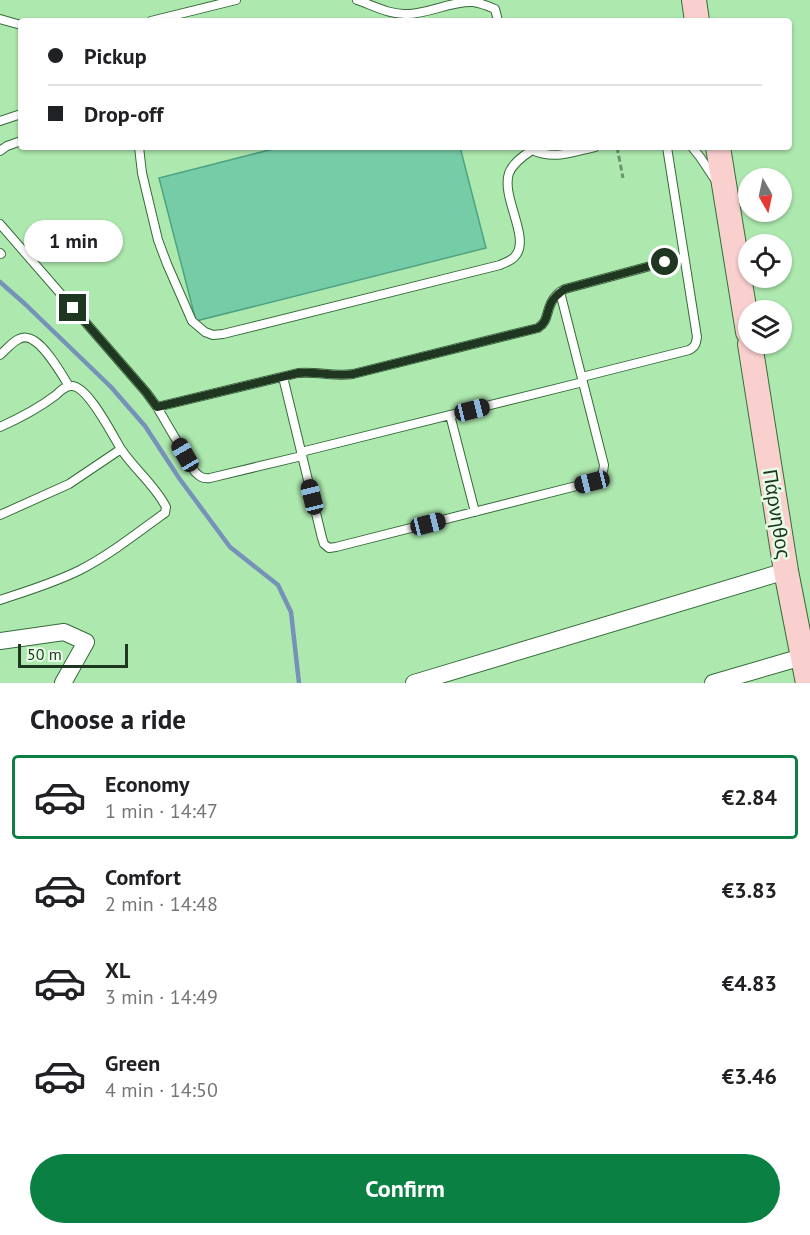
<!DOCTYPE html>
<meta charset="utf-8">
<style>
:root{--surface:#fff;--page:#f6f6f6;--text:#202124;--muted:#757577;--line:#e0e0e0;--accent:#0b8043}
body{margin:0;font-family:"PT Sans",sans-serif;background:var(--page);color:var(--text);height:100vh;display:flex;flex-direction:column;font-size:22px;white-space:nowrap}
*{box-sizing:border-box;margin:0}
p{font-size:20px;color:var(--muted)}
.icon{flex:none;width:33px;height:33px;fill:none;stroke:currentColor;stroke-width:2;stroke-linecap:round;stroke-linejoin:round}
.map{position:relative;height:683px;overflow:hidden}
.sheet{display:flex;flex-direction:column;background:var(--surface);flex:1}
.sheet>*{flex:none}
.banner{position:absolute;left:18px;top:18px;width:774px;height:132px;border-radius:6px;box-shadow:0 2px 4px #0004;display:grid;align-content:center;height:132px;padding:0 30px;background:var(--surface)}
.needle{width:39px;rotate:171deg}
.fabs{position:absolute;left:738px;top:168px;display:grid;gap:12px}
.fabs a{display:grid;place-items:center;width:54px;height:54px;border-radius:50%;background:var(--surface);box-shadow:0 2px 4px #0004;font-size:30px}
.scale{position:absolute;left:18px;bottom:15px;width:110px;box-sizing:border-box;padding-left:6px;border:3px solid #1f3620;border-top:0;font-size:16px;line-height:21px;white-space:nowrap;color:#1f3620;-webkit-text-stroke:4px #e7ffe7;paint-order:stroke}
.end{position:absolute;width:27px;height:27px;margin:-14px;border:8px solid #1f3620;background:#fff;box-shadow:0 0 0 3px #fff}
.from{border-radius:50%}
.bubble{position:absolute;height:42px;border-radius:21px;background:var(--surface);box-shadow:0 2px 4px #0004;font-size:20px;font-weight:800;line-height:42px;text-align:center}
.car{position:absolute;width:18px;height:36px;margin:-18px -9px;border-radius:8px;box-shadow:0 0 4px 2px #0007;background:linear-gradient(#222 24%,#8ab4d8 0 40%,#222 0 76%,#8ab4d8 0 86%,#222 0)}
.banner b{display:flex;align-items:center;gap:21px;height:57px;font-size:22px}
.banner b+b{border-top:2px solid var(--line)}
.banner i{width:15px;height:15px;background:var(--text)}
ul{padding:0;list-style:none}
li{display:flex;align-items:center;gap:18px;height:84px;margin:0 12px 9px;padding:0 18px;border:3px solid transparent;border-radius:6px}
li div{flex:1}
li b{display:block;font-size:22px}
li em{font-style:normal;font-weight:800}
li.active{border-color:var(--accent)}
li>.icon{width:54px;height:54px;stroke-width:1.5}
h2{padding:0 30px;font-size:27px;line-height:72px}
.cta{display:flex;gap:12px;margin-top:auto;padding:12px 30px}
.cta a{flex:1;height:69px;border-radius:36px;background:var(--accent);color:#fff;font-size:24px;font-weight:800;line-height:69px;text-align:center}
.map>svg:first-child{display:block}
</style>
<div class="map">
<svg width="810" height="683" viewBox="0 0 810 683">
<rect width="100%" height="100%" fill="#ade8ae"/>
<g fill="none" stroke-linecap="round" stroke-linejoin="round">
<path stroke="#7692b8" stroke-width="4.5" d="M0,282L25,304L111,387L145,426L179,478L230,547L278,585L291,612L299,683"/>
</g>
<path fill="#77cca8" stroke="#4ea381" stroke-width="1.5" d="M281,147H460L486,248L196,321L159,178Z"/>
<g fill="none" stroke-linecap="round" stroke-linejoin="round">
<defs>
<path id="lane" d="M357,0C372,5 390,15 407,14C429,14 450,1 473,2C481,3 488,6 495,9L498,21
M0,19L21,25
M151,21L236,0
M0,121L21,114
M139,147L142,173L146,190L158,240L167,264L192,321L205,332L213,335L223,334L500,265C506,262 512,261 516,255C530,237 501,197 509,173C513,163 523,156 532,150
M692,147L700,157L716,181
M532,150C554,160 572,152 595,147
M0,151L7,146L21,141
M0,224L146,392L157,407L195,472C200,477 203,479 210,478L302,456
M0,253L1,254
M0,355C6,350 12,342 19,339C23,337 29,337 33,340C46,347 61,373 69,386
M283,377L322,538L324,544L329,548L336,547L592,482C601,478 603,475 604,465L560,292
M582,377L689,350C695,347 696,344 697,337L667,147
M157,407L298,373C317,371 334,377 353,374L538,328C548,322 546,313 551,303C554,297 559,292 565,289L684,257
M450,415L475,512
M0,427C20,418 39,408 56,395C60,391 65,386 71,386C87,384 113,436 121,449C134,469 155,485 166,507L165,513L162,515C136,534 109,555 80,570C54,583 27,591 0,600
M301,452L583,382
M0,515L69,484L121,449"/>
<path id="street" d="M0,641L64,632L86,642L63,683
M414,683L786,571
M713,683L802,657"/>
<path id="secondary" d="M694,0L697,21
M718,147L748,332
M750,344L786,571L808,683"/>
</defs>
<use href="#lane" stroke="#356b38" stroke-width="10"/>
<use href="#street" stroke="#356b38" stroke-width="18"/>
<use href="#secondary" stroke="#356b38" stroke-width="26"/>
<path stroke="#6b956c" stroke-width="3" stroke-dasharray="6 3" stroke-linecap="butt" d="M617,147L623,178"/>
<use href="#lane" stroke="#fff" stroke-width="8"/>
<use href="#street" stroke="#fff" stroke-width="16"/>
<use href="#secondary" stroke="#fad0cf" stroke-width="24"/>
</g>
<g fill="none" stroke-linecap="round" stroke-linejoin="round">
<path stroke="#1f3620" stroke-width="8" d="M73,308L146,392L157,407L298,373C317,371 334,377 353,374L538,328C548,322 546,313 551,303C554,297 559,293 565,289L665,262"/>
</g>
<g text-anchor="middle" dominant-baseline="central" stroke-width="5" stroke-linejoin="round" paint-order="stroke">
<g font-size="20" fill="#1f3620" stroke="#e7ffe7">
<text transform="translate(777 514) rotate(81)">Πάρνηθος</text>
</g>
</g>
</svg>
<div class="fabs">
<a><svg class="needle" viewBox="-14 -14 28 28"><path d="M0-13l5 13h-10z" fill="#e53935"/><path d="M0 13l5-13h-10z" fill="#757577"/></svg></a>
<a><svg class="icon" aria-label="locate" viewBox="0 0 24 24"><circle cx="12" cy="12" r="6"/><path d="M12 2v4M12 18v4M2 12h4M18 12h4"/></svg></a>
<a><svg class="icon" aria-label="layers" viewBox="0 0 24 24"><path d="M12 4l9 5-9 5-9-5zM3 14l9 5 9-5"/></svg></a>
</div>
<div class="scale">50 m</div>
<i class="end from" style="left:665px;top:262px"></i>
<i class="end" style="left:73px;top:308px"></i>
<div class="bubble" style="left:24px;top:220px;width:99px">1 min</div>
<i class="car" style="left:472px;top:410px;rotate:76deg"></i>
<i class="car" style="left:185px;top:455px;rotate:330deg"></i>
<i class="car" style="left:592px;top:482px;rotate:256deg"></i>
<i class="car" style="left:312px;top:497px;rotate:346deg"></i>
<i class="car" style="left:428px;top:524px;rotate:76deg"></i>
<div class="banner">
<b><i class="from"></i>Pickup</b>
<b><i></i>Drop-off</b>
</div>
</div>
<section class="sheet">
<h2>Choose a ride</h2>
<ul>
<li class="active"><svg class="icon" aria-label="car" viewBox="0 0 24 24"><path d="M5 17H2v-5l4-1 3-4h7l3 4 3 1v5h-3M9 17h6M6 11h13"/><circle cx="7" cy="17" r="2"/><circle cx="17" cy="17" r="2"/></svg><div><b>Economy</b><p>1 min · 14:47</p></div><em>€2.84</em></li>
<li><svg class="icon" aria-label="car" viewBox="0 0 24 24"><path d="M5 17H2v-5l4-1 3-4h7l3 4 3 1v5h-3M9 17h6M6 11h13"/><circle cx="7" cy="17" r="2"/><circle cx="17" cy="17" r="2"/></svg><div><b>Comfort</b><p>2 min · 14:48</p></div><em>€3.83</em></li>
<li><svg class="icon" aria-label="car" viewBox="0 0 24 24"><path d="M5 17H2v-5l4-1 3-4h7l3 4 3 1v5h-3M9 17h6M6 11h13"/><circle cx="7" cy="17" r="2"/><circle cx="17" cy="17" r="2"/></svg><div><b>XL</b><p>3 min · 14:49</p></div><em>€4.83</em></li>
<li><svg class="icon" aria-label="car" viewBox="0 0 24 24"><path d="M5 17H2v-5l4-1 3-4h7l3 4 3 1v5h-3M9 17h6M6 11h13"/><circle cx="7" cy="17" r="2"/><circle cx="17" cy="17" r="2"/></svg><div><b>Green</b><p>4 min · 14:50</p></div><em>€3.46</em></li>
</ul>
<div class="cta"><a>Confirm</a></div>
</section>
